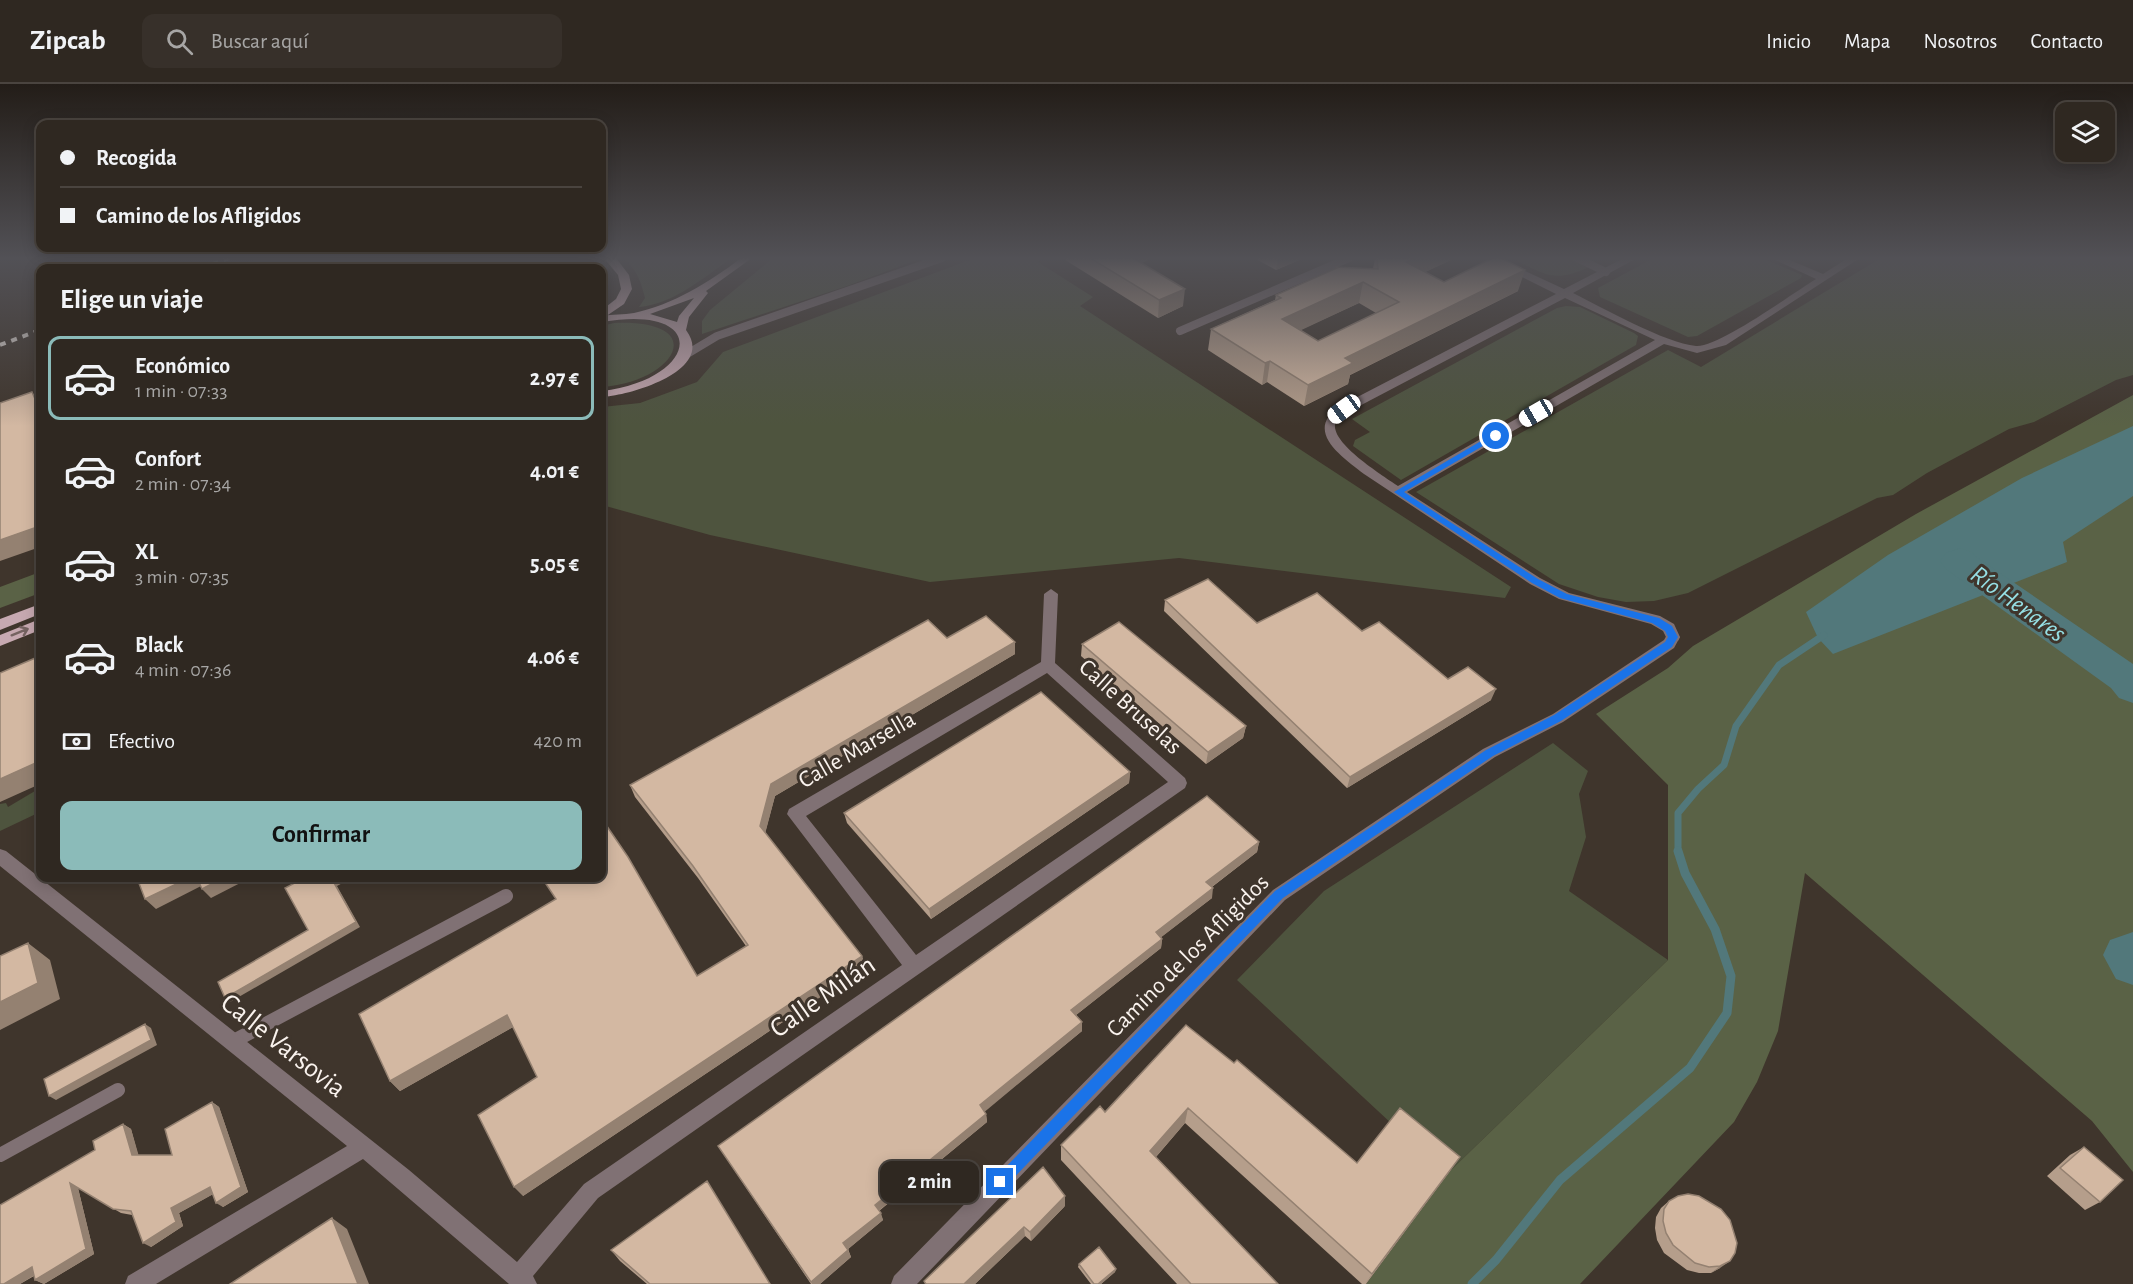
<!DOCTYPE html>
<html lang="es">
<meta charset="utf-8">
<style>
:root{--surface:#2f2821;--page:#37302a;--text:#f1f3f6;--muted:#a7a6a5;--line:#4a443f;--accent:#8bbbb9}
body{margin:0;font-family:"Alegreya Sans",sans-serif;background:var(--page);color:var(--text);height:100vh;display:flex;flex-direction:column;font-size:22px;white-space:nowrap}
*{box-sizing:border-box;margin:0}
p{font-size:20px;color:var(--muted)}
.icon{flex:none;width:33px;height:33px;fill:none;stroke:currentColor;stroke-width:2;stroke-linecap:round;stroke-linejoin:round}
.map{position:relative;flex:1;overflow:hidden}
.panel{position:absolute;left:36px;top:180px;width:570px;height:618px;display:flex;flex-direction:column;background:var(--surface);border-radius:12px;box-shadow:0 3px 15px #0003,0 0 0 2px var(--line)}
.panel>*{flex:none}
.top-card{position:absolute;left:36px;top:36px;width:570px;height:132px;border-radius:12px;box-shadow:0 3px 15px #0003,0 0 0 2px var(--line);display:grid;align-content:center;height:132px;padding:0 24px;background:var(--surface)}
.controls{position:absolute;left:2055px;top:18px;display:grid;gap:12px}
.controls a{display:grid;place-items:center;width:60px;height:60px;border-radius:12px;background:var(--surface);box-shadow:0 3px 15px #0003,0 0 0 2px var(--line);font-size:30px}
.end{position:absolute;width:27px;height:27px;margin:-14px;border:8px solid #1a73e8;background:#fff;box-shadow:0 0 0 3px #fff}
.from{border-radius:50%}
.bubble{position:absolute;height:42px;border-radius:12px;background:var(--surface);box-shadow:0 3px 15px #0003,0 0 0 2px var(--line);font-size:20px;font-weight:600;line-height:42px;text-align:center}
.car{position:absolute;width:18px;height:36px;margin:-18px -9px;border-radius:8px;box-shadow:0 0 4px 2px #0007;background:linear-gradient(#fff 24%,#345 0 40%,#fff 0 76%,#345 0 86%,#fff 0)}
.top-card b{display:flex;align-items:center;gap:21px;height:57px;font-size:22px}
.top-card b+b{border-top:2px solid var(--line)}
.top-card i{width:15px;height:15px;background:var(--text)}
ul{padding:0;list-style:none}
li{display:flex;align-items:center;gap:18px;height:84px;margin:0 12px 9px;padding:0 12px;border:3px solid transparent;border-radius:12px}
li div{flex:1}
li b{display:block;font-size:22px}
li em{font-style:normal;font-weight:600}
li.selected{border-color:var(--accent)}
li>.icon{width:54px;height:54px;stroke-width:1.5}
h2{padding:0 24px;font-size:27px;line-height:72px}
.pay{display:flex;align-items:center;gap:15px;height:66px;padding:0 24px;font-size:22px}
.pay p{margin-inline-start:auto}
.action{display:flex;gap:12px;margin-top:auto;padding:12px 24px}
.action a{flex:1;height:69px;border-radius:12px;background:var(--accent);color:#111;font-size:24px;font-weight:600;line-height:69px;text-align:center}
header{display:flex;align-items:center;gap:36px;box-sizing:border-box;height:84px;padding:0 30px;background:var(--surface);border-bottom:2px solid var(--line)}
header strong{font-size:28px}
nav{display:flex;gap:33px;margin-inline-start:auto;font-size:21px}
.search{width:420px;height:54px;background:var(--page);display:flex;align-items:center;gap:15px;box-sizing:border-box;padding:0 21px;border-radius:12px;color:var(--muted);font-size:22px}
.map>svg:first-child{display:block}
</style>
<header>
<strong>Zipcab</strong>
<div class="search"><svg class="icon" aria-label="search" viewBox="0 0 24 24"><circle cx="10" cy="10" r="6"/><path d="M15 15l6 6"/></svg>Buscar aquí</div>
<nav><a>Inicio</a><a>Mapa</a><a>Nosotros</a><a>Contacto</a></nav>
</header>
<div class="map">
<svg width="2133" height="1200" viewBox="0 0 2133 1200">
<rect width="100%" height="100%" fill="#3f352c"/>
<path fill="#4e543e" d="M261,174H597C610,183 612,205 602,217V184H230Z
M623,174H732C704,193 674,220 639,223L645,214C641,198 637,185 623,174Z
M773,174H922L847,202L702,250V237L710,226Z
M975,174H1041L1038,178L1093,213L1080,222L1511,503L1505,514L1179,474L930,498L710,451L602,421V323L640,319L697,298L723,268Z
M1511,174H1569L1589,183C1553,200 1545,190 1511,174Z
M1654,174H1762L1802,191L1801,194L1697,252L1688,253L1600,213L1598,204Z
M1881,174H2133V291L2116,296L2034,338L2009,345L1927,389L1893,411L1877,414L1688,509L1654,517L1626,518L1598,513L1559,500L1416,408L1668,266L1701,283Z
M1566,222L1580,223L1634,249L1638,252L1636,261L1401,396L1353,362L1355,356L1370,348L1352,335L1557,224Z
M614,239C712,235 676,298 602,303V242Z
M1553,659L1588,687L1579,710L1586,753L1569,807L1668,876L1450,1087L1392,1040L1237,896L1324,807Z
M40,704V728L0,747V720L6,719L8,723Z"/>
<path fill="#5a6246" d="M2133,311V1088L2092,1037L1805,789L1778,947L1757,998L1734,1038L1580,1200H1366L1450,1087L1668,876V701L1596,630L1668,584L1693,562L1916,430Z
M40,488V509L0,524V503Z"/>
<path fill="#52787b" d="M2133,342V412L2063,458L2067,478L1833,570L1818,554L1806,528L1888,471L2022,394Z"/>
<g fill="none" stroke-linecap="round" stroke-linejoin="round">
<path stroke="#52787b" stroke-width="7" d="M1678,769V729L1698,705L1724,681L1736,642L1779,581L1824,551"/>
<path stroke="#52787b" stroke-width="9" d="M1472,1200L1496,1176L1560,1096L1690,984L1727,929L1731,892L1715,845L1685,789L1678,767"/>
<path fill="#52787b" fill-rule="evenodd" d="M1960,464L1972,468L1975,472L2133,580V619L2119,614L2111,604L1946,485L1940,477L1946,469Z
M2133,848V901L2116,895L2103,871L2110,856Z"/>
<path stroke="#807174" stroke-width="8" d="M1577,174L1606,188
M1180,247L1349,174
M682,273L717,252L942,174"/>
<path stroke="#807174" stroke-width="14" d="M232,958L506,812
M0,1071L118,1006"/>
<path fill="#807174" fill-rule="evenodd" d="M1484,174H1497L1564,205L1624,174H1637L1573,209C1603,224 1665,259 1696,262C1718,264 1793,209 1816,195L1771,174H1785L1823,190L1848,174H1860L1726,261L1697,269L1664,260L1407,408L1540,494L1569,509L1660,532L1674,540L1680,553L1678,557H1668L1663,547L1651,540L1559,515L1530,500L1364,390C1342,373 1303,347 1340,322L1556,210ZM1565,214L1655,256L1398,402C1384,392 1333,361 1335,341C1336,335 1343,331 1348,328Z
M1051,505L1058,510L1055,579L1185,694L1187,699L1185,704L598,1114L533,1192L537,1200H509L363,1075L156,1200H125L128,1192L347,1062L0,782V765L6,767L409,1086L517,1178L584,1100L902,881L787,730L789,725L1041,578L1044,510ZM1047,589L1168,698L916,871L806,732Z"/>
<path fill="#807174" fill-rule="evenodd" d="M1673,548L1680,553L1674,564L1563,638L1495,673L1285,816L917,1200H891L894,1192L1273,806L1483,665L1553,630L1664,556L1668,549Z"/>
<path fill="#c7a9b1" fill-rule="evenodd" d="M741,174H752L706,207L708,209L689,233L686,246C717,287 628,312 602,313V307C700,295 711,219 602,238V232C612,230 624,231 634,229C672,221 710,198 741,174ZM694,214L679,232L677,238L650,230Z
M40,520V530L0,546V535Z
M40,535V546L0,562V551Z"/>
<path fill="#d6b4bc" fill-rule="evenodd" d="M604,174H616L629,191L632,205L624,220L602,235V226L616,215L621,205L618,191Z"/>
<path stroke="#e0d9d3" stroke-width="4" stroke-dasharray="6 6" stroke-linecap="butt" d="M201,184L230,174
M0,261L40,246"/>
</g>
<path fill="#b59e8b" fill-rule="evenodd" d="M1062,174H1153L1141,179L1183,222L1158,234Z
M1254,174H1304L1276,186Z
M1375,174H1455L1425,188L1444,198L1518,207L1350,291L1348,300L1304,322L1267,298L1262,301L1208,266L1211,245L1275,216L1276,211L1335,185V183L1373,185ZM1359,219L1376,229L1318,257L1300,246Z
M1165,516L1257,539L1362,547L1448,595L1491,616L1347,704L1164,527Z
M947,554L1015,570L775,712L765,749L862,872L865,883L523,1112L537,993L513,943L400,1007L390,997L359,930L697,892L746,862L698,794L635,713L630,701Z
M1082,560L1246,642L1243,654L1206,680L1081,572Z
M1130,688L1129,699L931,835L847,739L844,729Z
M1259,758L1257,768L1212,803V814L1161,853L1162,855L1161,864L1076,931L1082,938V947L984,1027L986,1030L987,1038L879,1127L883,1136L848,1165L851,1173L820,1200H811L718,1062Z
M1186,941L1357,1079L1450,1087L1366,1200H1362L1185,1039L1156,1073L1278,1200H1177L1061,1076V1061L1105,1028Z
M212,1018L219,1023L248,1108L223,1123L213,1110L179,1129L183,1142L151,1163L132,1131L121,1129L78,1104L94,1170L44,1200L35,1196L34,1192L20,1200H0L95,1066L123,1040L131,1045L138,1071H172Z
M2084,1063L2100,1118L2085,1126L2047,1092L2070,1071Z
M1699,1112L1720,1184L1711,1189H1699L1687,1186L1664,1169L1657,1156L1655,1144L1656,1133L1661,1124L1669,1117Z
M1065,1122L1031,1157L1025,1152L975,1200H925L924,1197Z
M611,1166L771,1200H647L620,1177Z
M1079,1180L1116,1185L1115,1188L1101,1200H1091L1078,1183Z"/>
<path fill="#948171" d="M1124,174H1153L1123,186Z
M1278,174H1304L1276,186Z
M1416,174H1455L1402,199L1406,178Z
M1525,186L1518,207L1350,291L1348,300L1304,322L1308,301L1345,274Z
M1363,198L1359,219L1278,257L1282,235Z
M1185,205L1183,222L1158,234L1159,216Z
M1270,277L1267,298L1262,301L1265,279Z
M32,308L40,320V327L39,324Z
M40,442V463L0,477V456Z
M1015,558V570L775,712L764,754L760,742L771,700Z
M1496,605L1491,616L1347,704L1350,693Z
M1246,642L1243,654L1206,680L1208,668Z
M40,677V700L0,718V695Z
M1130,688L1129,699L931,835L929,825Z
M1259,758L1257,768L1205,808L1206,798Z
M189,794H199L205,800L156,825L145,815Z
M223,794H247L248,795L211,814L202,805Z
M340,794H347L348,796L337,802L360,843L230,918L225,914L356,838L333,797Z
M1213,804L1212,814L1155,858L1156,848Z
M1162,855L1161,864L1071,935V926Z
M28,859L50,876L60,915L0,946V918Z
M862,872L865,883L523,1112L514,1103Z
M507,931L515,942L400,1007L390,997Z
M1082,938V947L982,1030L980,1021Z
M145,940L151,944L157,961L56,1016L49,1012Z
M212,1018L219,1023L248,1108L223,1123L216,1119Z
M1188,1024L1185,1039L1148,1082L1150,1067Z
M986,1030L987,1038L877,1128L875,1121Z
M123,1040L131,1045L140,1076L132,1071Z
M1460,1073L1450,1087L1365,1200L1372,1190Z
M70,1099L78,1104L94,1170L44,1200L35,1196Z
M210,1103L217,1108L179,1129L183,1142L151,1163L143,1159L171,1124Z
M1065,1112V1122L1031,1157L1030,1148Z
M881,1129L883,1136L847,1166L843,1159Z
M332,1134L347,1145L369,1200H358Z
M1024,1143L1025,1152L975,1200H964Z
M848,1166L851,1173L820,1200H812L811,1198Z
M1730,1177L1720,1184L1711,1189L1720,1182Z
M32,1183L41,1187L20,1200H4Z
M1116,1185L1115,1188L1101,1200H1098Z"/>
<path fill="#d3b8a2" stroke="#948171" stroke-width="1.5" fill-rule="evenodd" d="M1090,174H1133L1185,205L1159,216Z
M1377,174H1416L1406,178L1444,198L1493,174H1501L1525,186L1345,274L1353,279L1308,301L1270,277L1265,279L1211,245L1281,214L1276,211L1337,184L1335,183L1378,185ZM1363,198L1399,218L1318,257L1282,235Z
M32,308L39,324H40V442L0,456V319Z
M1208,495L1257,539L1317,509L1362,547L1379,538L1448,595L1468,583L1496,605L1350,693L1165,516Z
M986,532L1015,558L771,700L760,742L862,872L514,1103L478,1031L537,993L507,931L390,997L359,930L556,815L542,794H602V735L628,773L697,892L748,861L693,782L630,701L928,536L947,554Z
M1119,538L1246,642L1208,668L1082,560Z
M40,572V677L0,695V589Z
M1041,608L1130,688L929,825L844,729Z
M1207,712L1259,758L1206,798L1213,804L1156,848L1162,855L1071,926L1082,938L980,1021L986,1030L875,1121L881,1129L843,1159L848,1166L811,1198L718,1062Z
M137,794H189L145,815Z
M197,794H223L202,805Z
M304,794H340L333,797L356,838L225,914L218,898L308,846L285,804Z
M28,859L38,899L0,918V872Z
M145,940L151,956L49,1012L44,995Z
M1186,941L1234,979L1237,976L1357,1079L1400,1024L1460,1073L1372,1190L1188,1024L1150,1067L1278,1200H1191L1061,1061L1100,1022L1105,1028Z
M212,1018L241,1103L216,1119L210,1103L171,1124L176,1138L143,1159L131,1127L113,1125L70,1099L86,1165L35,1196L32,1183L4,1200H0V1121L95,1066L93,1057L123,1040L132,1071H172L165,1045Z
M2084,1063L2123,1096L2100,1118L2060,1084Z
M1043,1083L1065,1112L1030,1148L1024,1143L964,1200H926L924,1197Z
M707,1097L770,1200H650L611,1166Z
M1688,1110L1699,1112L1721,1125L1730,1136L1737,1159L1735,1169L1730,1177L1720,1182L1709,1183L1695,1179L1673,1161L1666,1149L1663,1137L1664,1125L1669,1117L1678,1112Z
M332,1134L358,1200H230Z
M1099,1163L1116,1185L1098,1200H1094L1079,1180Z"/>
<defs><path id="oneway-shaft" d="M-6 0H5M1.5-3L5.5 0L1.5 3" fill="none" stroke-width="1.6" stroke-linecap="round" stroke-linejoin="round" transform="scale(1.5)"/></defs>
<use stroke="#756361" href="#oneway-shaft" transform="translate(20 548) rotate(-22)"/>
<linearGradient id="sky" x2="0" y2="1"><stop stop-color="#231d18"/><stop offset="0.51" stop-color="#525156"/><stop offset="1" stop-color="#525156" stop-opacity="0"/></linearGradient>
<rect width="2133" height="342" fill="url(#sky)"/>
<path fill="#1a73e8" d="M1493,350L1500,352L1404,408L1538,495L1567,510L1659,534L1672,542L1678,553L1672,563L1561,637L1493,672L1283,814L1005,1103L1000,1105L995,1103L993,1098L995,1094L1275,807L1486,666L1554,631L1665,558L1668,553L1665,547L1652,539L1560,514L1532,499L1394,408Z"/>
<g text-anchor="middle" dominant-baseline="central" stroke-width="6" stroke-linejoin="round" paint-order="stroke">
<g font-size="24" fill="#faf3ee" stroke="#3f352c">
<text transform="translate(1130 623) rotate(42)">Calle Bruselas</text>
<text transform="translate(857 666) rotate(-30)">Calle Marsella</text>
<text transform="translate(1188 872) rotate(-45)">Camino de los Afligidos</text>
</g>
<g font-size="26" font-style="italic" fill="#95dee3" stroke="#3f352c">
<text transform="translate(2018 520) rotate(36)">Río Henares</text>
</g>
<g font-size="28" fill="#faf3ee" stroke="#3f352c">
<text transform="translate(823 913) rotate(-35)">Calle Milán</text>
<text transform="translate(283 962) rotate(38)">Calle Varsovia</text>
</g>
</g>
</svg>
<div class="controls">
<a><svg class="icon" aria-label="layers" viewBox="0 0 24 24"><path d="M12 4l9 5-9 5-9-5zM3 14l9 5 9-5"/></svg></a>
</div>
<i class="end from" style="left:1496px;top:352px"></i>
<i class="end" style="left:1000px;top:1098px"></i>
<div class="bubble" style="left:880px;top:1077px;width:99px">2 min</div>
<i class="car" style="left:1344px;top:325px;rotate:234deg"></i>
<i class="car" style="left:1536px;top:329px;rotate:240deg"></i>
<div class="top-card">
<b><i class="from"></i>Recogida</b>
<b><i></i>Camino de los Afligidos</b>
</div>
<section class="panel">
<h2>Elige un viaje</h2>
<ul>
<li class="selected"><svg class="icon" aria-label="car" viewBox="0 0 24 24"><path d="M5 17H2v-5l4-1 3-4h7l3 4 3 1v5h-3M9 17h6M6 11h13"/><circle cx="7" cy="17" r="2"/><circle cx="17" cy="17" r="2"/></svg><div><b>Económico</b><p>1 min · 07:33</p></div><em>2.97 €</em></li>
<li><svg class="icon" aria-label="car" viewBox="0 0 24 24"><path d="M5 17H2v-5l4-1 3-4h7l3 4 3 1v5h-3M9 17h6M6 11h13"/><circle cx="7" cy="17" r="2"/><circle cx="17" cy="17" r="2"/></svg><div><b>Confort</b><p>2 min · 07:34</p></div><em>4.01 €</em></li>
<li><svg class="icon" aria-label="car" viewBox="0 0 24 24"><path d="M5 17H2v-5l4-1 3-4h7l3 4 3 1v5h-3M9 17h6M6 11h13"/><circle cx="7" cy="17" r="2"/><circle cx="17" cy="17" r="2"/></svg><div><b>XL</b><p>3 min · 07:35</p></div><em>5.05 €</em></li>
<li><svg class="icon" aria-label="car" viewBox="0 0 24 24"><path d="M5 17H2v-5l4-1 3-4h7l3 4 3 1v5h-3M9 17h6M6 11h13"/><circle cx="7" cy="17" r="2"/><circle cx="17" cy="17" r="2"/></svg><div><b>Black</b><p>4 min · 07:36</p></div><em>4.06 €</em></li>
</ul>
<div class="pay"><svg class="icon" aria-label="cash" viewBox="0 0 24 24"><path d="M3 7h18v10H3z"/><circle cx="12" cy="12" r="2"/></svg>Efectivo<p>420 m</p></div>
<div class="action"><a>Confirmar</a></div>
</section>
</div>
